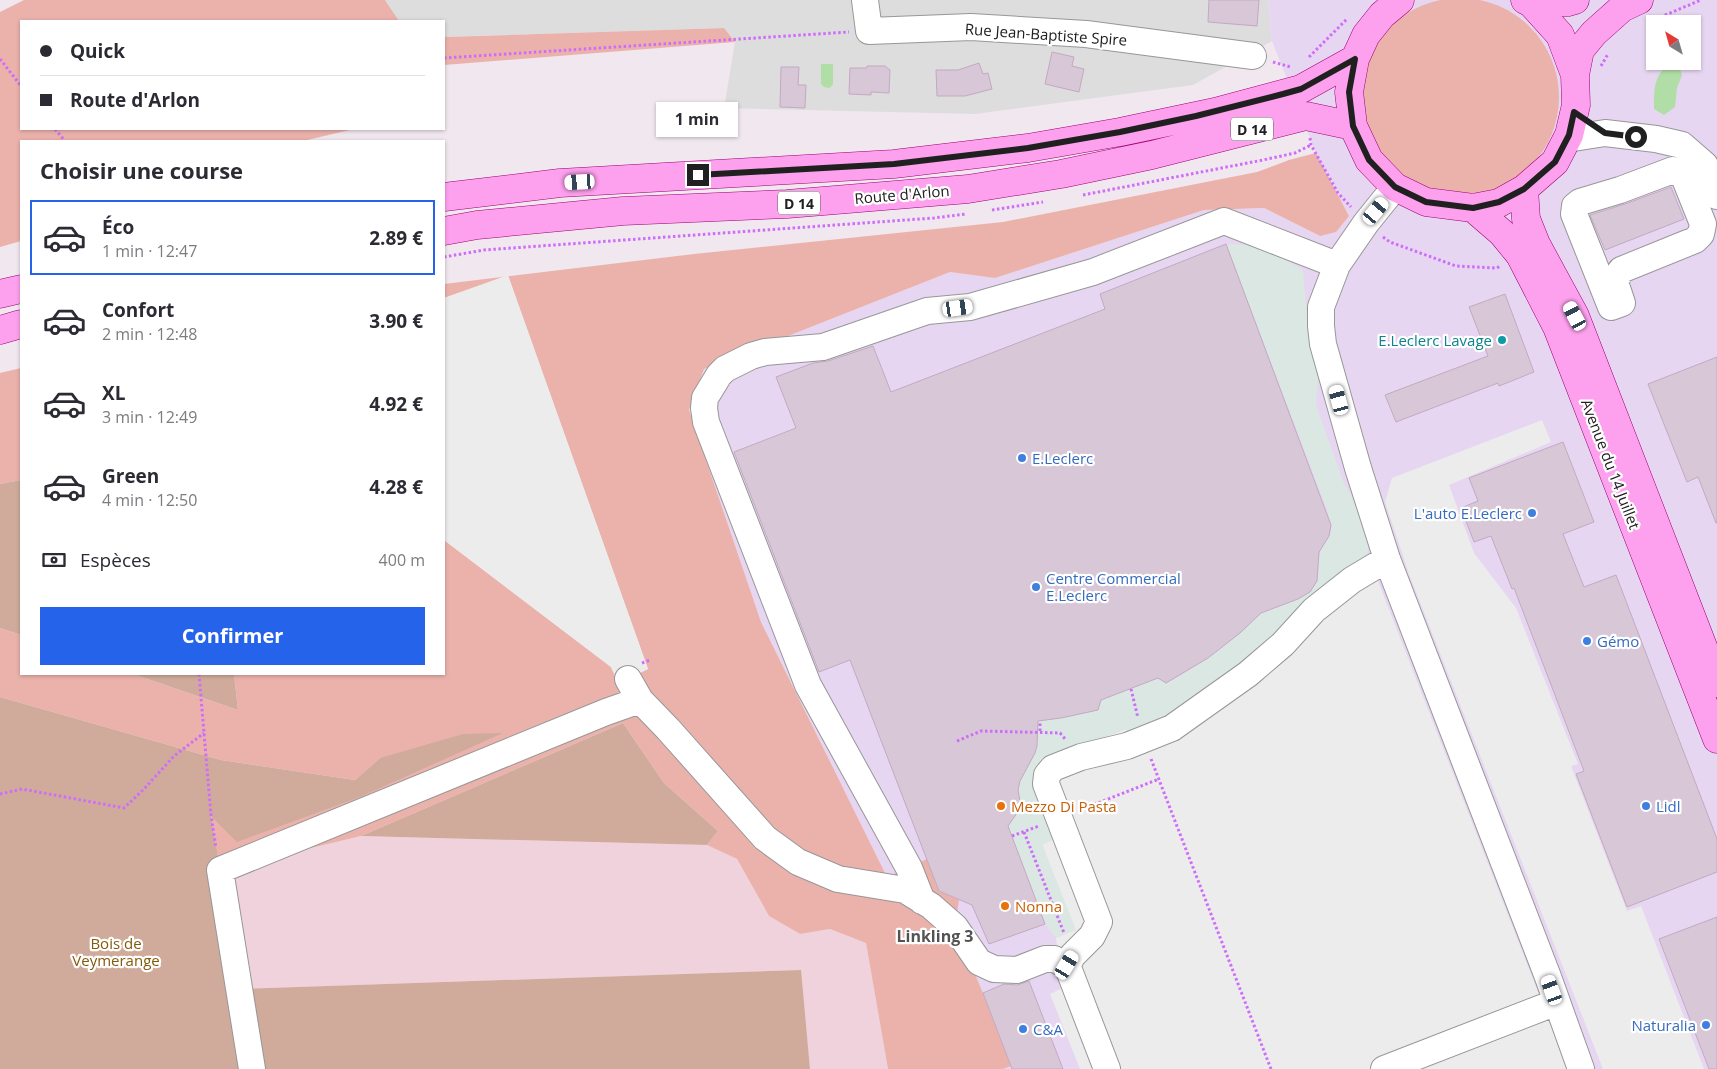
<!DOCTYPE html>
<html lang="fr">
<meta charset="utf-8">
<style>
:root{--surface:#fff;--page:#f2f2f3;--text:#2b2b33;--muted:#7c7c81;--line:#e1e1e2;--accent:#2563eb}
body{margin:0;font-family:"Open Sans",sans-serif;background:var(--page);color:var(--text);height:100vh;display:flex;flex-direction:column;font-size:19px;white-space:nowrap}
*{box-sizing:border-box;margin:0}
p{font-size:16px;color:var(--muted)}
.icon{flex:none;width:28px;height:28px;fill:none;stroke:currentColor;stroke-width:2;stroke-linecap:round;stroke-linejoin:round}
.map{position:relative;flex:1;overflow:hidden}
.panel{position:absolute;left:20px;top:140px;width:425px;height:535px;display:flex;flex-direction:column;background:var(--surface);border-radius:0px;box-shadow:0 1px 4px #0004}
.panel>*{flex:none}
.banner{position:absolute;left:20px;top:20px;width:425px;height:110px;border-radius:0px;box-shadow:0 1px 4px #0004;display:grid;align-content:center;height:110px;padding:0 20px;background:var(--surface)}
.needle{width:32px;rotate:323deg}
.controls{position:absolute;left:1646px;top:15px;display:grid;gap:10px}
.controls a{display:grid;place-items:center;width:55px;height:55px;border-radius:0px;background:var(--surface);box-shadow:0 1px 4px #0004;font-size:25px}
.end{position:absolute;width:22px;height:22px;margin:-11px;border:6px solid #202020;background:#fff;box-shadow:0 0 0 2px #fff}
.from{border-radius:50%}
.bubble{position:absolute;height:35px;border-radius:0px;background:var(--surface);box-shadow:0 1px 4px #0004;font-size:16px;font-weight:700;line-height:35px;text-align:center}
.car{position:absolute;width:15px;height:30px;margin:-15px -8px;border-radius:6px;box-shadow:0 0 4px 1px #0007;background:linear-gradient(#fff 24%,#345 0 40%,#fff 0 76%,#345 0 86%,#fff 0)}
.banner b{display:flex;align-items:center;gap:18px;height:48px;font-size:19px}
.banner b+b{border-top:1px solid var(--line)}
.banner i{width:12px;height:12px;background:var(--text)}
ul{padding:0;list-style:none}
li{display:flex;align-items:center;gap:15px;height:75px;margin:0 10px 8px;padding:0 10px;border:2px solid transparent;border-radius:0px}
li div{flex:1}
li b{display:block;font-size:19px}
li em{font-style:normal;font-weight:700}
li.current{border-color:var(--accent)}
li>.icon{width:45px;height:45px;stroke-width:1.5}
h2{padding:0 20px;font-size:22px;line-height:60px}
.pay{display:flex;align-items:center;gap:12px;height:55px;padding:0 20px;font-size:19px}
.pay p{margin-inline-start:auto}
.primary-button{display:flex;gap:10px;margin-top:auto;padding:10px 20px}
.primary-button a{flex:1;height:58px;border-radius:0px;background:var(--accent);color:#fff;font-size:20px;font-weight:700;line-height:58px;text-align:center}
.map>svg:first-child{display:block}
</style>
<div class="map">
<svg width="1717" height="1069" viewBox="0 0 1717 1069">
<rect width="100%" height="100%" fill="#f1e7ee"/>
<path fill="#deddde" d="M385,0H1268L1272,41L1193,85L975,114L724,108L735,42L723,28L444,37V21H399Z"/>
<path fill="#e7d6f1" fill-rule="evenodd" d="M1268,0H1717V1069H1003L1011,1065L983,993L927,860L887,877L761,622L689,410L704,369L950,272L995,278L1204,210L1264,208L1320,236L1349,216L1316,153L1272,41ZM1655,24H1692V61H1655Z"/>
<path fill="#efd2dc" d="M361,836L707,845L737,859L769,916L800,934L830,929L866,943L888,1069H810L800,970L241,989L220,870Z"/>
<path fill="#ebb2ac" d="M1361 97a99 99 0 1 1 198 0a99 99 0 1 1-198 0Z
M24,0H385L399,21H21V129H354L303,141H21V241L0,247V12Z
M724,28L735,42L444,65V37Z
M1316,153L1349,216L1336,232L1320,236L1264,208L1204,210L995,278L950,272L704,369L689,410L761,622L887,877L927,859L939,891L959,900L955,927L983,993L1011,1066L1003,1069H888L866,943L830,929L800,934L769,916L737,859L707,845L718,831L664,783L623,723L361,836L220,870L211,815L360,797L380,758L355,780L221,760L0,697V628L21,635V674H133L238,710L234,674H444V540L611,667L619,683L648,669L508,276L444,298V284L694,254L1003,222L1257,172L1289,160Z
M21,368V480L0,484V373Z"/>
<path fill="#d0ab9b" d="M21,480V635L0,628V484Z
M133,674H234L238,710Z
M0,697L221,760L355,780L380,758L463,734L503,733L360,797L237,842L211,816L241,989L801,970L810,1069H0Z
M623,723L664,783L718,831L707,845L361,836Z"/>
<path fill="#ececec" d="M508,275L648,669L618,683L611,667L444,540V298Z
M1542,420L1551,442L1449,485L1474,553L1516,608L1578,764L1571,766L1627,911L1641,906L1704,1069H1603L1409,574L1385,502L1392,478Z
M1369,558L1568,1069H1080L1050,994L1062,988L1056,938L1075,930L1042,844L1043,766L1083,745L1126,729Z"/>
<path fill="#dbe7e2" d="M1226,244L1246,245L1277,255L1303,270L1309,343L1318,378L1316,405L1343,481L1365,521L1369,558L1246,662L1178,711L1129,734L1126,729L1056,755L1057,838L1042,845L1076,930L1056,938L1045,924L1007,824L1017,813L1020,801L1018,790L1020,781L1035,753L1025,722L1061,718L1098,710L1101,700L1158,678L1166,683L1183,674L1208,658L1240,633L1261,613L1310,592L1317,581L1320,549L1328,539L1331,528L1327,510Z"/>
<path fill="#b1dea7" d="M1670,63L1679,66L1682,75L1677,88L1675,107L1664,115L1654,109C1654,90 1653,76 1670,63Z
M821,64H833V84L830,88L824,87L821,84Z"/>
<path fill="#d8c7d7" stroke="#c3a9c2" d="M1209,0H1259L1257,26L1208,22Z
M1052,52L1074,57L1072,66L1084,69L1079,92L1045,84Z
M979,63L983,74L988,73L992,89L965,96H937L936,70H958Z
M867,66H885L890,70L889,93L871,92V95L849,94L850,68H867Z
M781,67H799L798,85H806L805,108L780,107Z
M1671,187L1684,219L1605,250L1590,215L1625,204Z
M1226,244L1331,525L1329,536L1319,552L1317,581L1310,592L1298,599L1261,613L1240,633L1208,658L1166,683L1158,678L1101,700L1098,710L1061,718L1038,721L1037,746L1035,753L1020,781L1018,790L1020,801L1017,813L1008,826L1045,924L989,944L972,905L939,891L850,660L819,672L734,452L796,428L776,377L813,363L828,361L873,346L891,392L1105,309L1100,294Z
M1505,294L1534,372L1499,386L1498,383L1396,422L1385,395L1488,356L1469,307Z
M1717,357V523H1716L1698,477L1687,482L1648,384Z
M1563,442L1594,522L1563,534L1584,587L1616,575L1717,839V872L1627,907L1576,774L1584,771L1514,588L1512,589L1491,536L1474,542L1461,508L1478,501L1469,478Z
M1717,917V1069H1709L1659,939Z
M1029,981L1063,1069H1012L983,993L1004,984L1017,985Z"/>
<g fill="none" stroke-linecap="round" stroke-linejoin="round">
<defs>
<path id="minor" d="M865,0L869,31L971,27L1086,34L1253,56
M1567,139L1605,133L1656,139L1682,145L1705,165L1717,196
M1673,170L1681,173L1685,179L1703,224L1701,234L1695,240L1621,270L1615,282L1622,303L1611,307L1574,214L1575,206L1580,202L1620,190Z
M1395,187L1366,223L1337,265L1321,307V326L1323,344L1358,468L1387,559L1548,977L1581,1069
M628,679L640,700L668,729L765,838L798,862L838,879L905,890L931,906L955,927L979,962L994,969L1017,970L1045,959H1054L1067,965L1107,1069
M922,901L909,868L808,685L706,422L704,408L705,398L719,375L725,369L751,356L765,352L823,347L927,311L970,307L1093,272L1224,221L1337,265
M1067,965L1073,955L1092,936L1099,922L1046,784L1047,775L1053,768L1081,757L1127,746L1172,728L1248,674L1283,644L1314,610L1352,580L1387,559
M252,1069L220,870L606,712L640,700
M1384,1069L1557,1002"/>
<path id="major" d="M1400,0L1382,15L1366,35L1355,59L1349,92L1353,126L1369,160L1395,187L1426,202L1473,208L1499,203L1524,189L1555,162L1569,135L1576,105L1575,75L1560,35L1531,3L1525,0
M1531,3L1568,2L1575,0
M1575,75L1580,50L1594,33L1622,8L1639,0
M1524,189L1526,219L1536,244L1575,316L1717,683
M444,197L560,183L894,164L1028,148L1120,132L1215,112L1301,89L1355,59
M1473,208L1502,233L1520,255L1557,327L1717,739
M444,231L477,225L623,211L787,204L968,189L1061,174L1152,155L1306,116L1353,126
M0,294L21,289
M0,330L21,324"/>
</defs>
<use href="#minor" stroke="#979797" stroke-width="28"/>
<use href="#major" stroke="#9c0074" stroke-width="29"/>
<path stroke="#cf6dfb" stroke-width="3" stroke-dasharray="2.5 2.5" stroke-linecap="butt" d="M1651,21L1701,0
M1309,57L1347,19
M444,58L849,32
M0,59L21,86
M1273,62L1291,67
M1601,66L1608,54
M55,129L65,141
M1310,138L1311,145L1338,193L1351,207
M1083,195L1263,160L1295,153L1311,145
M992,210L1043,202
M1383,237L1390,242L1456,266L1497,268L1500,266
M444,257L484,250L934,218L966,214
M642,663L650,660
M199,674L211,815L216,848
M1131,689L1138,718
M1040,731V721
M957,741L981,731L1060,733L1066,740
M1151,759L1271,1069
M0,794L22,789L124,808L144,789L174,756L204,733
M1080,810L1159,779
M1024,832L1064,933
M1012,836L1039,826"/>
<use href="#minor" stroke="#fff" stroke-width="26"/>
<use href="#major" stroke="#fda0ee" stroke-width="28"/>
</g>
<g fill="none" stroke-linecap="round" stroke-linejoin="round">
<path stroke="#202020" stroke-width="6" d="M698,175L894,164L1028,148L1120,132L1196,116L1283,94L1301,89L1355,59L1349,92L1353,126L1369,160L1395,187L1426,202L1473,208L1499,202L1524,189L1555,162L1569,135L1574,112L1605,133L1636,137"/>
</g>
<circle fill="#0f9aa8" stroke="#fff" stroke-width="2" cx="1502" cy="340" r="5"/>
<g fill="#3f7fe0" stroke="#fff" stroke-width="2">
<circle cx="1022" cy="458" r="5"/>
<circle cx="1532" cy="513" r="5"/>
<circle cx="1036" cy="587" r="5"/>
<circle cx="1587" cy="641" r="5"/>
<circle cx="1646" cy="806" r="5"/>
<circle cx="1706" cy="1025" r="5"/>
<circle cx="1023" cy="1029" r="5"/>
</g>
<g fill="#e8710a" stroke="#fff" stroke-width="2">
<circle cx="1001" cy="806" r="5"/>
<circle cx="1005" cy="906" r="5"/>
</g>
<g text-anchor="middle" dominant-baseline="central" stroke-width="4.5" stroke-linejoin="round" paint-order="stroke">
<g fill="#fff" stroke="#636363" stroke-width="1">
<rect x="1231" y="117.5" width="42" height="23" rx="4"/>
<rect x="778" y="191.5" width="42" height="23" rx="4"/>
</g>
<g font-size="14" font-weight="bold" fill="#202020">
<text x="1252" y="129">D 14</text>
<text x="799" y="203">D 14</text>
</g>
<g font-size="15" fill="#202020" stroke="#fff">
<text transform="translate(1046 34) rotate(4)">Rue Jean-Baptiste Spire</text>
<text transform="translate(902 194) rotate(-5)">Route d'Arlon</text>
<text transform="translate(1611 464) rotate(69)">Avenue du 14 Juillet</text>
</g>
<g font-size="15" fill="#0d838f" stroke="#fff" text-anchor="end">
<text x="1492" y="340">E.Leclerc Lavage</text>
</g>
<g font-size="15" fill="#366cbe" stroke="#fff" text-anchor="start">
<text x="1032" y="458">E.Leclerc</text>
<text x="1522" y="513" text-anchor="end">L'auto E.Leclerc</text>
<text x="1046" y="578">Centre Commercial<tspan x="1046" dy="17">E.Leclerc</tspan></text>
<text x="1597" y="641">Gémo</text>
<text x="1656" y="806">Lidl</text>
<text x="1696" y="1025" text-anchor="end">Naturalia</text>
<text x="1033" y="1029">C&amp;A</text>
</g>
<g font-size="15" fill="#c56008" stroke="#fff" text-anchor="start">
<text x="1011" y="806">Mezzo Di Pasta</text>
<text x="1015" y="906">Nonna</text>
</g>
<g font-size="15" fill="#825a0b" stroke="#fff">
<text x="116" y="943">Bois de<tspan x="116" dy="17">Veymerange</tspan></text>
</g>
<g font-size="16" font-weight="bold" fill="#535353" stroke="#fff">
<text x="935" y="936">Linkling 3</text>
</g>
</g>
</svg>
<div class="controls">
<a><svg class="needle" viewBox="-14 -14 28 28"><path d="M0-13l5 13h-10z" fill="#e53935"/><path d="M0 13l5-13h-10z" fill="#7c7c81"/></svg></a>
</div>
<i class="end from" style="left:1636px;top:137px"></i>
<i class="end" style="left:698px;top:175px"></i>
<div class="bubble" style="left:656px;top:102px;width:82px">1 min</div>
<i class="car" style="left:580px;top:182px;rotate:267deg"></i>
<i class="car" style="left:1376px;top:211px;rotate:40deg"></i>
<i class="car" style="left:958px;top:308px;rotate:82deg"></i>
<i class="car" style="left:1575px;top:316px;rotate:332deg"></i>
<i class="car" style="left:1339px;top:400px;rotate:345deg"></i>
<i class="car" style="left:1067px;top:965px;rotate:31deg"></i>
<i class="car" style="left:1552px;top:990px;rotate:340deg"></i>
<div class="banner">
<b><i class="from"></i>Quick</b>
<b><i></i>Route d'Arlon</b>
</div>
<section class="panel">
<h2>Choisir une course</h2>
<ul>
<li class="current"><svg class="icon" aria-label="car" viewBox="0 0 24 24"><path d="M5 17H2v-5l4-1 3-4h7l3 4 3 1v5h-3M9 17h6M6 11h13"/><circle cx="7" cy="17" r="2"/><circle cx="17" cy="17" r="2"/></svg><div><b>Éco</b><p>1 min · 12:47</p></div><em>2.89 €</em></li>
<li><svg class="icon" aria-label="car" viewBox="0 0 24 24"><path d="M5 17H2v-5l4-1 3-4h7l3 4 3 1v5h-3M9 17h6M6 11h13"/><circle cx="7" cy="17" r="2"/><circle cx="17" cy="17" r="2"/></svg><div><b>Confort</b><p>2 min · 12:48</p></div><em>3.90 €</em></li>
<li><svg class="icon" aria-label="car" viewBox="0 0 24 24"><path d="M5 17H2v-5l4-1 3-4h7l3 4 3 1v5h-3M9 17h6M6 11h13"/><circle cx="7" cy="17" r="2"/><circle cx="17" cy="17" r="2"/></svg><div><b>XL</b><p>3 min · 12:49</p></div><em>4.92 €</em></li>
<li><svg class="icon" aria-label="car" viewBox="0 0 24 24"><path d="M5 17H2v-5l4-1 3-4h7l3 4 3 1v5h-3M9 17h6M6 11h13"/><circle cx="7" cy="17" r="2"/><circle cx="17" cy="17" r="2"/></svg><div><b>Green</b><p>4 min · 12:50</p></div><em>4.28 €</em></li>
</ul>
<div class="pay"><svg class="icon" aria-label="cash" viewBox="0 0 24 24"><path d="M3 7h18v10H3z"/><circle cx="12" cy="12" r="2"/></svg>Espèces<p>400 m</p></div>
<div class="primary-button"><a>Confirmer</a></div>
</section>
</div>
